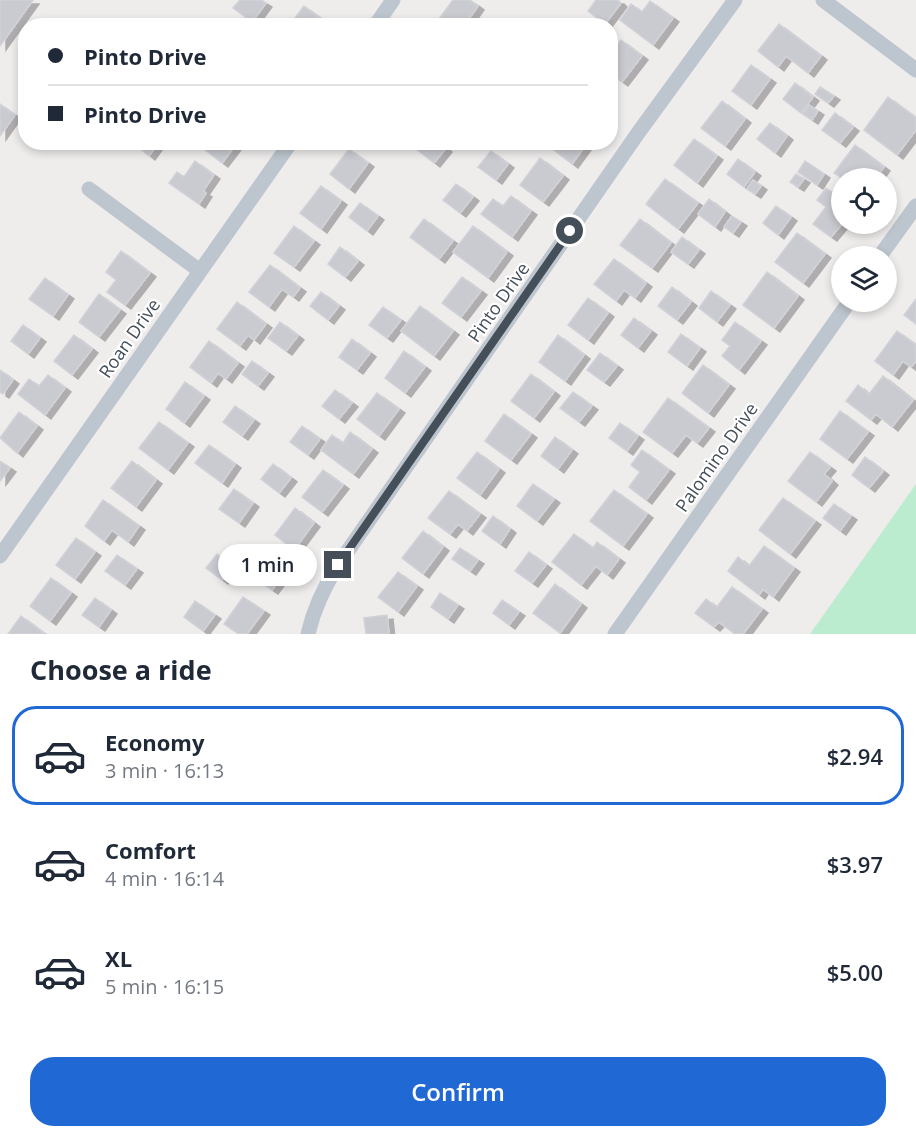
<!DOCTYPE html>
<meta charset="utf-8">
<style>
:root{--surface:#fff;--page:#f2f2f3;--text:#1f2937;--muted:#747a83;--line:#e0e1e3;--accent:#2069d5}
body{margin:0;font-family:"Open Sans",sans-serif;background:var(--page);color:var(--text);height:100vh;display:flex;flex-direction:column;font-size:22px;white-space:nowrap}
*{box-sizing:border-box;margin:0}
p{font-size:20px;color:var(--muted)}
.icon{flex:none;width:33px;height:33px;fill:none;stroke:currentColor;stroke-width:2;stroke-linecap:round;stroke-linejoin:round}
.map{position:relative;height:634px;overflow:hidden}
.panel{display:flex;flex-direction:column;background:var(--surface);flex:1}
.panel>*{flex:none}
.top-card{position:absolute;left:18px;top:18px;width:600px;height:132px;border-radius:24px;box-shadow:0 3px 9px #0003;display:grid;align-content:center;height:132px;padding:0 30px;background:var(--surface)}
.controls{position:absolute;left:831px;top:168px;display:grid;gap:12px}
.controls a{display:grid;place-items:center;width:66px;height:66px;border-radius:50%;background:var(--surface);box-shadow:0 3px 9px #0003;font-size:30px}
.end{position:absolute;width:27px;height:27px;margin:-14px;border:8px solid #454f59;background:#fff;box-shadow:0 0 0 3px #fff}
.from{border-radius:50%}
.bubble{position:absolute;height:42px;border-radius:21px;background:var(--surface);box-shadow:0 3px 9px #0003;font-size:20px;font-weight:600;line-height:42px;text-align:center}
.top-card b{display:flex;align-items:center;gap:21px;height:57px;font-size:22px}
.top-card b+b{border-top:2px solid var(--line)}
.top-card i{width:15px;height:15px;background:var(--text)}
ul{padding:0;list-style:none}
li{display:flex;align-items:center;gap:18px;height:99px;margin:0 12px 9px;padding:0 18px;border:3px solid transparent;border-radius:24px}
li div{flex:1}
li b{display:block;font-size:22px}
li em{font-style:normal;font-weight:600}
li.selected{border-color:var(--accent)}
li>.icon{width:54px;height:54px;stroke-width:1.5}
h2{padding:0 30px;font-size:27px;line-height:72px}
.primary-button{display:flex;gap:12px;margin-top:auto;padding:12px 30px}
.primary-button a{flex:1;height:69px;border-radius:24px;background:var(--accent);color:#fff;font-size:24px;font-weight:600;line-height:69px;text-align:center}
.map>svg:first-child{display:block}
</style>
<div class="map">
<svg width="916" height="634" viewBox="0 0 916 634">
<defs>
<filter id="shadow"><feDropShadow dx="6" dy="4" stdDeviation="0" flood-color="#0004"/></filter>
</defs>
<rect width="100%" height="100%" fill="#efecec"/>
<path fill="#bbecd0" d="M916,484V634H810Z"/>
<path fill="#c9cbd1" stroke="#d0d2d8" stroke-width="1.5" filter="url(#shadow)" d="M0,0H33L0,46Z
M240,0H261L266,3L252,22L233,8Z
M453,0H470L478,6L464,26H447L439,19Z
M596,0H618L621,3L605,24L588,11Z
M650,1L673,18L653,45L620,20L631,4L642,12Z
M304,6L323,20L319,26H289Z
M779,24L821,56L808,73L786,56L778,67L758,51Z
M621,40L642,56L622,82L610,73V53Z
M751,65L770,79L751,105L732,91Z
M795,83L813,97L801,113L783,99Z
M820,87L834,96L828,103L815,94Z
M888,97L916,118V130L897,155L864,130Z
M722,101L745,119L725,146L701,128Z
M0,104L15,115L0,136Z
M809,105L818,111L812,120L803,114Z
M835,113L853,127L840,143L822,130Z
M770,123L787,136L775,153L757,139Z
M694,139L717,156L697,183L674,165Z
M132,142H159L149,156Z
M195,142H238L222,163Z
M422,142H439L446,148L434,163L416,149Z
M552,142H588L572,164L549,146Z
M855,145L884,167L876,178H842L834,173Z
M349,149L368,163L349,189L330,174Z
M491,151L508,164L496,180L478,167Z
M540,158L563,176L543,202L520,185Z
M738,159L755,172L744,187L727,174Z
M195,161L214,175L203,191L206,193L199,204L169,183L177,172L184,177Z
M805,161L824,174L817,185L798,172Z
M796,174L804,179L798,187L790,182Z
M665,179L698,203L678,229L646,204Z
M753,180L761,186L755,194L747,189Z
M456,184L473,197L460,213L443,200Z
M321,186L341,201L321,229L300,213Z
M826,188L842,199V224L831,237L813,224L826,207L817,200Z
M511,196L531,211L512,237L481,214L493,199L503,206Z
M709,199L725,212L715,227L698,214Z
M360,203L378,216L367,231L349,217Z
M776,206L791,217L778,235L763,223Z
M732,216L741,222L733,233L724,227Z
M424,219L453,241L439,259L410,237Z
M640,219L671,243L652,268L620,245Z
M294,226L314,241L294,267L274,253Z
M473,226L507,252L488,278L453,252Z
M797,233L825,254L803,283L775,262Z
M682,237L699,250L688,264L671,252Z
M340,247L358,261L345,277L328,264Z
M121,251L150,273L125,305L107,292L116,280L106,272Z
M614,259L646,283L635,298L624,290L616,301L594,284Z
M270,265L300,288L293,297L282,289L269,307L249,292Z
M767,272L798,296L774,328L743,305Z
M462,277L481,291L461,317L442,303Z
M45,278L68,295L53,316L29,299Z
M672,287L691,302L677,320L658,306Z
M711,291L730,305L717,322L699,308Z
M321,292L339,306L328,320L310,306Z
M99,294L120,310L99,337L79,322Z
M588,298L608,313L588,340L568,325Z
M916,299V324L904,315Z
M237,302L266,324L254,340L248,335L240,346L217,329Z
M420,306L453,331L434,356L401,331Z
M383,307L401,320L387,338L369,325Z
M634,318L651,331L638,348L621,335Z
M280,322L298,336L286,351L268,338Z
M735,322L761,341L739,370L722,356L730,346L722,340Z
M23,325L40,338L28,354L11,341Z
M897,331L916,345V361L911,367L903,361L893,375L875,361Z
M681,334L700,348L687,366L668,352Z
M74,335L92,349L72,375L54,361Z
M558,335L584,355L565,381L539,362Z
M352,339L370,353L357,370L339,357Z
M209,341L238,363L226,379L218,373L211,383L190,367Z
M404,351L425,367L405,393L385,378Z
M600,353L617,366L604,382L587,370Z
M252,361L268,373L258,386L242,374Z
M703,365L729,385L708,413L682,393Z
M0,370L13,380L3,394L0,392Z
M531,374L554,392L534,418L511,401Z
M48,375L65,388L45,415L18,394L29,379L39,386Z
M883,376L913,400L892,427L876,414L871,420L846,401L858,385L869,394Z
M185,382L204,396L184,423L166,409Z
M335,390L352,403L339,419L322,406Z
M573,392L592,406L579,422L560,408Z
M377,393L399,409L379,436L357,419Z
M668,398L709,428L697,443L686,435L672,453L643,432Z
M235,406L254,420L242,436L223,422Z
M840,411L868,432L847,459L820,439Z
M19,412L37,426L17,453L0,438Z
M504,414L531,434L511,460L485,441Z
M159,422L188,443L168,470L139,448Z
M620,423L638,436L627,451L609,438Z
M302,426L320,439L308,455L290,442Z
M350,432L372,449L353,474L321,450L332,435L343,443Z
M555,437L572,450L558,469L541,456Z
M209,445L235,464L222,483L195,463Z
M642,450L669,470L646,500L629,487L640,472L631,465Z
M477,452L499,469L480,495L457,478Z
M810,452L830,467L824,474L832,481L816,502L788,481Z
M865,457L883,471L869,488L852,475Z
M0,461L10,468L0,481Z
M132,461L156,480L136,507L111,488Z
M273,464L291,478L279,493L261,479Z
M323,470L343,485L322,512L302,497Z
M533,484L554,499L537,521L517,506Z
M234,489L253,503L239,523L219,509Z
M614,490L647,514L623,546L590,521Z
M449,491L480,514L467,531L458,524L450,534L428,518Z
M783,498L815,521L790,554L759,530Z
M103,500L139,526L128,542L112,530L104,541L85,526Z
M834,504L851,516L840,531L823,518Z
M295,508L314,523L294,550L275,535Z
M493,516L510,529L500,544L482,531Z
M423,531L443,547L423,574L402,558Z
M574,534L593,548L597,542L619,559L607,575L596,566L581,585L552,562Z
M76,538L95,552L75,579L56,565Z
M764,546L794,568L773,597L763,589L759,595L728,571L738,557L749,566Z
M268,548L291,565L272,590L249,574Z
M460,548L478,560L470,571L452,559Z
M529,552L546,565L532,583L515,571Z
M217,554L232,566L222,580L206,568Z
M117,555L137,569L125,585L105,571Z
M398,572L417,586L398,612L378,597Z
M51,578L71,593L50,621L30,606Z
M555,584L581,604L560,633L533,613Z
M732,587L762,609L743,634H735L719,622L714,627L695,613L706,599L717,607Z
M440,593L458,605L448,619L431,607Z
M243,597L264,611L247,634H239L224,624Z
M95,598L111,610L99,627L82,615Z
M502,600L519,612L509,625L493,613Z
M195,601L215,615L203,631L184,617Z
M387,615L389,634H366L364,618Z
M21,616L45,634H8Z"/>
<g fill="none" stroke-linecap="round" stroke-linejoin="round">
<path stroke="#bdc6ce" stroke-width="15" d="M823,0L916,70
M375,26L393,0
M89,189L200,271
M880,256L916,206
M0,556L291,142
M308,634C314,608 324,587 338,565L638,133L735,0
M615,634L849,302"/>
</g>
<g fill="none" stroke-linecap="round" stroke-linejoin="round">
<path stroke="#454f59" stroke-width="8" d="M338,565L570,231"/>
</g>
<g text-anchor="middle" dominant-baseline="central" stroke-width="4.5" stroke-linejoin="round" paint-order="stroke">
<g font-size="18" fill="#454f59" stroke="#fff">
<text transform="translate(498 302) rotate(-55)">Pinto Drive</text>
<text transform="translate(129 338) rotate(-55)">Roan Drive</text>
<text transform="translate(716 457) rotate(-55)">Palomino Drive</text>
</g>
</g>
</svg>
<div class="controls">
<a><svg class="icon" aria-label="locate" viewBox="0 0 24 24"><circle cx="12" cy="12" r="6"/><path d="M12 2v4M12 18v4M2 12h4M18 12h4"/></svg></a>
<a><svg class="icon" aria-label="layers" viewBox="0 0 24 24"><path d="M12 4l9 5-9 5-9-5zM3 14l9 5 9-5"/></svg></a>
</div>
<i class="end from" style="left:570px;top:231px"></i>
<i class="end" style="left:338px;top:565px"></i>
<div class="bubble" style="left:218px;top:544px;width:99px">1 min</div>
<div class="top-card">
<b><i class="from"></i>Pinto Drive</b>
<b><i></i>Pinto Drive</b>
</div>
</div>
<section class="panel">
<h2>Choose a ride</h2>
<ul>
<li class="selected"><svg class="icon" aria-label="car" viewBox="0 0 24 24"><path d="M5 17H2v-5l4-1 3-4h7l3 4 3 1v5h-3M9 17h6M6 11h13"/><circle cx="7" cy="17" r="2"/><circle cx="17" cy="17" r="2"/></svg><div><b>Economy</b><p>3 min · 16:13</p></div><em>$2.94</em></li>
<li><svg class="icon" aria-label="car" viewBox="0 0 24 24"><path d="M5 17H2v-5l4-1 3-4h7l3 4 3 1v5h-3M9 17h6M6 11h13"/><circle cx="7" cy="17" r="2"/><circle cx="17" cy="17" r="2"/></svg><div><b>Comfort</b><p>4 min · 16:14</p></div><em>$3.97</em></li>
<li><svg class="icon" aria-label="car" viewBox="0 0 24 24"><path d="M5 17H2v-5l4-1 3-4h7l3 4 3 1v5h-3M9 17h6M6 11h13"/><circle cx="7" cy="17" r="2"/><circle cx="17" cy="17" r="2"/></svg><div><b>XL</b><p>5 min · 16:15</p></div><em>$5.00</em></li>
</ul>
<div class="primary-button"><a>Confirm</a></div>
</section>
